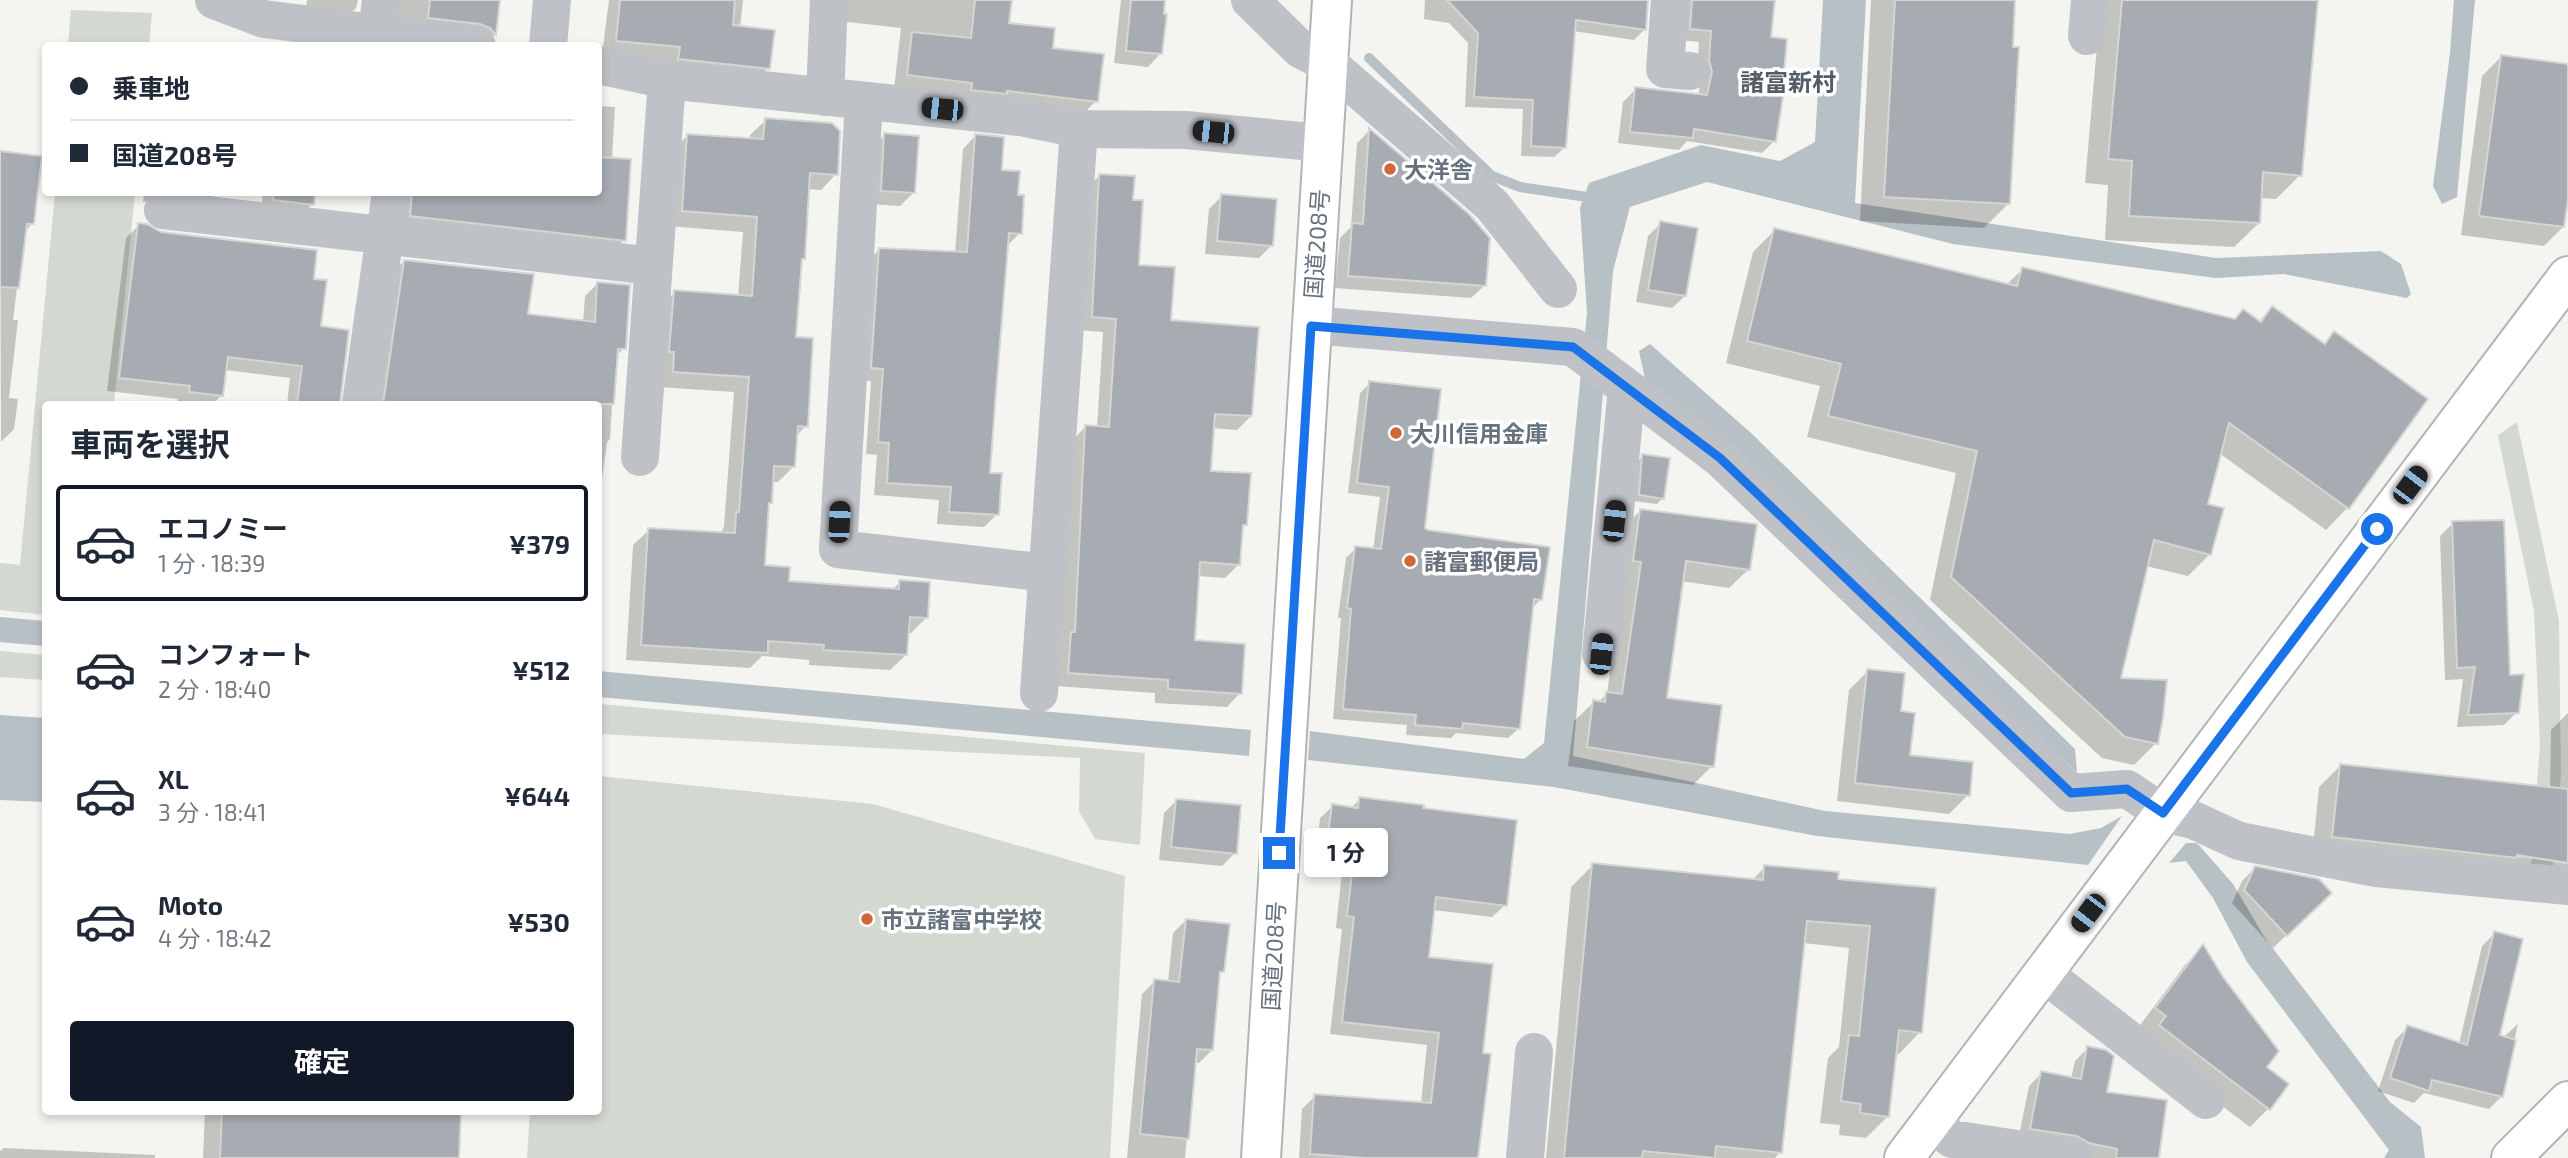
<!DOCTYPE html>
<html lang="ja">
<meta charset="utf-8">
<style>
:root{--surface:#fff;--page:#f6f6f7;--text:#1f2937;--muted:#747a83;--line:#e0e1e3;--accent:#111827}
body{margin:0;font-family:"Exo 2","Noto Sans JP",sans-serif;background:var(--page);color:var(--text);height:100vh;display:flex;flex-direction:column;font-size:26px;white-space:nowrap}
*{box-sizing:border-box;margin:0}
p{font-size:23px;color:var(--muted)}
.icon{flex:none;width:38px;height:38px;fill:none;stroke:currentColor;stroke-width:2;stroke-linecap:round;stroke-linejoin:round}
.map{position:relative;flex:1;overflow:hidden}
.details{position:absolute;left:42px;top:401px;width:560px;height:714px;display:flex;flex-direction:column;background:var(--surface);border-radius:7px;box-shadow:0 4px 10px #0003}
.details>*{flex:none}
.guide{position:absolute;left:42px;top:42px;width:560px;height:154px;border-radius:7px;box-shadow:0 4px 10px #0003;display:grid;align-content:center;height:154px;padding:0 28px;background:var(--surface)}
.end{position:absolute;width:32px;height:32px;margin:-16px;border:9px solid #1a73e8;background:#fff;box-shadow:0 0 0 4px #fff}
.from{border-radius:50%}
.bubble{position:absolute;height:49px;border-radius:7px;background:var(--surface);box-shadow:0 4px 10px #0003;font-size:23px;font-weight:700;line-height:49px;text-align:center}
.car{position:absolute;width:21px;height:42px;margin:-21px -10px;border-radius:9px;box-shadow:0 0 5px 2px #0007;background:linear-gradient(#222 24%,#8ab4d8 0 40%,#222 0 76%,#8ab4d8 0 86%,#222 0)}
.guide b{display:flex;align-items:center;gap:24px;height:66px;font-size:26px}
.guide b+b{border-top:2px solid var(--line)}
.guide i{width:18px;height:18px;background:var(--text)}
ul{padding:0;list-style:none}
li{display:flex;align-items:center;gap:21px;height:116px;margin:0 14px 10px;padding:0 14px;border:4px solid transparent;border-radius:7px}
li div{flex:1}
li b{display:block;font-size:26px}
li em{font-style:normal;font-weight:700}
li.selected{border-color:var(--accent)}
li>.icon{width:63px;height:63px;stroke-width:1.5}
h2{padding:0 28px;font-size:32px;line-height:84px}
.action{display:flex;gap:14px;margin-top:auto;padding:14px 28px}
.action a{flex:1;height:80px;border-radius:7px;background:var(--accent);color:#fff;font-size:28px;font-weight:700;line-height:80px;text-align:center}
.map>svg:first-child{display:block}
</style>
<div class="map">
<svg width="2568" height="1158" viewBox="0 0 2568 1158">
<rect width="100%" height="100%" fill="#f4f4f1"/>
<path fill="#d3d9d1" d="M71,10L152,13L149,45H68Z
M55,193H135L114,404H46L45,615L0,610V563L20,565Z
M2517,422L2559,621L2561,775L2553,867L2531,865L2540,744L2534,611L2498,435Z
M0,651L45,655V680L0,677Z
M599,704L1145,753L1140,845L1095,839L1079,811L1080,758L599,734Z
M599,776L873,804L1125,876L1110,1158H527L530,1111H598Z"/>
<path fill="#b7c0c5" d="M1823,0H1866L1855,203L2216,258L2381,251L2401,264L2411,294L2407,298L2284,274L2216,278L1953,244L1707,182L1630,207L1613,271L1573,756L1825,811L2070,834L2101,828L2122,816L2088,865L1817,836L1554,787L1308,760L1310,731L1524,759L1544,743L1587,313L1580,208L1589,183L1701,145L1780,161L1815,142Z
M2454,0H2475L2457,197L2442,204L2433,186L2450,53Z
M1650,344L1751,433L2075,749L2077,772L1645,379L1639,351Z
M0,617L45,621V646L0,642Z
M598,671L1251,730L1249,756L599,697Z
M0,715L45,718V802L0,800Z
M2186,843H2197L2233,884L2265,938L2390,1102L2421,1127L2425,1158H2384L2389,1150L2247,962L2213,898L2186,861L2169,863Z"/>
<path fill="#0003" d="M307,0H358L356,8L344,20L305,15Z
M386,0H499L494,35L484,46L391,18Z
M609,0H743L740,28L768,68L754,82L602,55Z
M841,0H1010L1007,24L1051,49L1096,101L1082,115L894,89L901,28L839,21Z
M1121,0H1165L1160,54L1148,67L1114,63Z
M1425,0H1646L1644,30L1634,40L1573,31L1565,147L1554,157L1521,156L1523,109L1465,107L1468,43L1449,23L1424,19Z
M1677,0H1773L1769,39L1774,141L1762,153L1687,141L1679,150L1618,143L1623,102L1636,89L1698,96L1700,86L1697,74L1699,42L1678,40Z
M1871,0H2013L2009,203L1984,228L1860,221Z
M2101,0H2316L2300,175L2276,199L2260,198L2259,223L2234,247L2105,240L2108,185L2085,183Z
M155,43L180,46H153Z
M2501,57L2568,66V186L2563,227L2544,246L2461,235L2482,76Z
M598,106L615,107L612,159L624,240L611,253L398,229L396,192H598Z
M766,120L836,174L821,190L807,189L794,339L806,426L796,436L793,467L778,482H772L770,502L767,506L763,567L787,583L892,590L900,582L927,617L911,633H907L906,655L890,670L809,665V660L762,656L750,668L626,660L633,545L649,530L721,534L724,526L734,392L658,387L659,308L675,292L738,297L743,232L667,226L672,151L688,135L750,140V135Z
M1370,130L1484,286L1471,298L1335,288L1340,238L1351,227L1357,143Z
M885,135L913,193L900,206L869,204L872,148Z
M975,136L1016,196L1020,233L1006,247L988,474L997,514L984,527L937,524L939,500L874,495L877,455L866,454L871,381L859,380L867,262L880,249L955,253L963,149Z
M0,155L32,224L24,232L13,320H18L9,398L18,399L14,429L1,442Z
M1100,175L1131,201L1137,267L1169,322L1251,416L1237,430L1212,428L1209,472L1246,524L1241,529L1239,564L1225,578L1197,576L1193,642L1240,693L1227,707L1155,703V693L1055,686L1072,441L1085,427L1097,428L1103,332L1079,330L1086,189Z
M144,192H217L204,206L152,200L143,202Z
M263,192H314L312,204L299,217L261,213Z
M1222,196L1272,245L1259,258L1205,254L1209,209Z
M1661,223L1685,296L1672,308L1636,302L1648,236Z
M139,225L160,233L312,281L319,328L338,404H287L290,378L225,370L222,395L213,404H177L178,399L107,391L126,238Z
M1775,230L2006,285L2023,269L2233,320L2243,311L2258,322L2272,308L2323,345L2334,333L2426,399L2347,508L2326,530L2219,453L2206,505L2210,554L2188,576L2146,566L2119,680L2156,743L2134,765L2102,758L1930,600L1956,473L1807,437L1820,386L1726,363L1753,252Z
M404,261L527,316L583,323L585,296L598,283L624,348L615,357L610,439L607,442L598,508V404H373L391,274Z
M1370,383L1424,529L1541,599L1531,609L1519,728L1508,738L1456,733L1451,738L1406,735L1407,725L1333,719L1341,618H1338L1346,558L1356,548L1373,550L1380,497L1348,493L1360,393Z
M1643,456L1663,498L1657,504L1633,501L1637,462Z
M1640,511L1749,569L1729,588L1681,581L1665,699L1712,766L1693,785L1568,766L1574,721L1594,702H1598L1607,694L1622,581L1621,530Z
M2453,523L2517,712L2504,725L2457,727L2463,679L2445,680L2440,536Z
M1868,671L1899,713L1908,756L1968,795L1949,814L1837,801L1849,690Z
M2568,713V861L2509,852L2508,855L2568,864V886L2312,857L2319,787L2340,766L2550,789L2551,730Z
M1360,799L1505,905L1492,917L1433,910L1428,959L1475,1158H1299L1302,1109L1315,1096L1421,1104L1427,1045L1330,1034L1342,929L1336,928L1344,851L1317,847L1320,818L1333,806L1351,808Z
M1177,800L1235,853L1222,866L1159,860L1164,813Z
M1593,865L1751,881L1765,867L1837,880L1934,890L1920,1032L1899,1054L1895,1053L1888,1116L1866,1138L1839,1135L1840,1125L1820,1123L1828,1058L1839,1047L1849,948L1803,943L1780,1152L1775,1158H1546L1571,887Z
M2255,868L2317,906L2273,948L2232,903L2242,881Z
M1186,920L1222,971L1218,976L1212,1050L1199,1063L1194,1062L1185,1158H1127L1142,994L1155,981L1168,982L1173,933Z
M2495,933L2496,1044L2518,1024L2502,1096L2489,1109L2424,1093L2414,1103L2378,1091L2395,1040L2408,1027L2459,1044L2482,946Z
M2203,947L2264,1067L2269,1108L2250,1127L2141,1045L2138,1028L2185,965Z
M2088,1048L2105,1094L2158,1158H2078L2018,1141L2029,1086L2042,1073L2071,1079L2075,1061Z
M205,1111H459L457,1158H203Z
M4,1148L155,1155V1158H0V1151Z"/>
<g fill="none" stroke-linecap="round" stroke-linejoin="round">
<path stroke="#b7c0c5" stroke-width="10" d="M1369,58L1492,176L1520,187L1587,197"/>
</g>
<path fill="#a6acb1" stroke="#d5d6d4" stroke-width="2" d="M430,0H500L496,35L490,28L480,24L428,18Z
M620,0H735L733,25L775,30L770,69L678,59L680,47L616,41Z
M975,0H1012L1009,23L1055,28L1053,48L1104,54L1098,102L1007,91V94L971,90L972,83L907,75L912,32L971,38Z
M1131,0H1165L1164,14H1167L1162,54L1126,51Z
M1447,0H1648L1646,30L1576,20L1566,148L1531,146L1533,100L1474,97L1478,33Z
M1692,0H1775L1771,37L1787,39L1783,84H1785L1776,142L1694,129L1693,138L1630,132L1635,87L1707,95L1712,72L1709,60L1711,31L1690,29Z
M1895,0H2015L2013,47H2019L2010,204L1884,197Z
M2122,0H2318L2302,176L2263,172L2260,223L2129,216L2132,161L2108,159Z
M2501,55L2568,64V200L2564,227L2479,216Z
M765,118L832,123L840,131L838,175L810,173L805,259H802L796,337L813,338L808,427L798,426L795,467L774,466L772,503H769L765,565L790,567L789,581L899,589V580L930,582L928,618L910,617L907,655L823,650L824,645L768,641V653L641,645L648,528L735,533L736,512H739L749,377L673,372L674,352H669L674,290L752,296L757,217L682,211L687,134L763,139Z
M1369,128L1469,214L1490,238L1486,286L1348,276L1352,223L1363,224Z
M884,133L919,136L915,193L881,191Z
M975,134L1004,137L1002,170L1020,171L1018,195H1024L1022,234L1009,233L996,392L990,473H1002L999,515L949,512L951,487L887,483L889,443L878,442L883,369L871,368L879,248L967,252Z
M0,151L42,156L34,224H27L19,288L0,287Z
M598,157L631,159L626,241L410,216L412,192H598Z
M1099,174L1135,176L1133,200H1143L1139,265L1175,267L1171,320L1259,327L1252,416L1215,414L1211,471L1251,473L1247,525H1243L1240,565L1200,562L1195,640L1245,644L1242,694L1168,689V680L1068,673L1071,632H1075L1085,425L1109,427L1116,319L1092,317Z
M274,192H315L314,205L273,200Z
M1221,194L1277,199L1273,246L1217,241Z
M1660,221L1698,228L1686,296L1648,290Z
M138,223L147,224L161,232L317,250L314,279L327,280L321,326L349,330L340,404H297L302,366L228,357L223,396L189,392L190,386L119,378Z
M1774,228L2017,286L2022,267L2235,319L2243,309L2261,322L2272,306L2325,344L2334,331L2428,399L2349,509L2229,423L2208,504L2224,508L2211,555L2154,540L2121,678L2167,680L2163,718L2158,744L2125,737L1951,577L1977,451L1828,416L1841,364L1747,341Z
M404,260L534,274L528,314L595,322L597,282L630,285L626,349H618L614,404H383Z
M1369,381L1441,389L1425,528L1428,530L1550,547L1542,600L1534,599L1520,729L1463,723L1462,729L1415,725L1416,715L1343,709L1351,609L1347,608L1355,546L1381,549L1389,487L1357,483Z
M1642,454L1670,458L1664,499L1639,495Z
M1640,509L1757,524L1750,570L1686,561L1667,698L1722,705L1714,767L1587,747L1593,700L1605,702L1606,692L1622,694L1641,562L1633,561Z
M2504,520L2510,675L2524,674L2519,713L2468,715L2475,667L2457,668L2452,521Z
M1867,669L1905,673L1901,711L1915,713L1910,755L1973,762L1970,796L1855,783Z
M2340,764L2568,789V863L2517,855V858L2332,837Z
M1359,797L1424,805L1423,808L1517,820L1507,906L1436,897L1429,957L1493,964L1483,1053L1491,1054L1478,1158H1365L1310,1154L1314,1094L1431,1103L1439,1033L1342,1022L1354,917L1347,916L1356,839L1328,834L1332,804L1358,808Z
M1176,799L1241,805L1237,854L1171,847Z
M1592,863L1763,880L1764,865L1839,872L1838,879L1936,888L1922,1033L1899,1030L1889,1117L1860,1113L1861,1104L1841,1101L1849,1035L1859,1036L1870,926L1807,921L1782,1153L1716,1146L1715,1158L1643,1151L1642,1158H1564Z
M2255,866L2319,879L2332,893L2287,936L2244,890Z
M1186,919L1230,924L1224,972H1220L1213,1050L1197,1049L1189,1139L1140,1134L1154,979L1179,982Z
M2494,931L2523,939L2500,1035L2516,1040L2503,1097L2432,1080L2429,1091L2390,1078L2407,1025L2467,1045Z
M2203,944L2223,977L2279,1051L2267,1067L2289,1084L2270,1110L2159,1025L2166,1016L2155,1008Z
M2087,1046L2106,1050L2114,1056L2107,1092L2167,1100L2159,1158H2116L2117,1149L2089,1143L2077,1136L2030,1129L2041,1071L2081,1079Z
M222,1111H461L459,1158H220Z"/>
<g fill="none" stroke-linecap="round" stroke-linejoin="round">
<defs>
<path id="secondary" d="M1904,1158L2568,276
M2511,1158L2568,1101"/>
<path id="highway" d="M1261,1158L1332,0"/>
</defs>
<use href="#secondary" stroke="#b1b5b9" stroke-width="42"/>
<use href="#highway" stroke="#b1b4b7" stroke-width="42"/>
<path stroke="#bec1c5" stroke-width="38" d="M214,0L264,19L477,46
M1250,0L1300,49L1329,64L1492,205L1558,289
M1670,0L1665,69L1690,71
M377,33L381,0
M2087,36L2090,0
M548,46L552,0
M598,65L667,80L1020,117L1079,129L1186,130L1323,143
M825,97L829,0
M864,101L838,549L1048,573
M163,210L653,266
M1311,325L1573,347L1720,458L2071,793L2127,789L2163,813L2193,820L2239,841L2376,868L2568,886
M361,404L391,192
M640,457L667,80
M1601,654L1627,388
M1039,693L1079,129
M2043,973L2206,1100
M1931,1122L1952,1139L2074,1158
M1525,1158L1534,1052"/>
<use href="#secondary" stroke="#fff" stroke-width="38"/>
<use href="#highway" stroke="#fff" stroke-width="38"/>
</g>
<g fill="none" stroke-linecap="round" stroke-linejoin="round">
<path stroke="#1a73e8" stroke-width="9" d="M1279,853L1311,326L1573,347L1720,458L2071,793L2127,789L2163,813L2377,529"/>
</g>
<g fill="#cf6736" stroke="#fff" stroke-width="2.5">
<circle cx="1390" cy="169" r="7"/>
<circle cx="1396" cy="433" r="7"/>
<circle cx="1410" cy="561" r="7"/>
<circle cx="867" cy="919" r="7"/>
</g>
<g text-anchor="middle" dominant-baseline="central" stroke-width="7" stroke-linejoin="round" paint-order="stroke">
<g font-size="23" font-weight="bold" fill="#67727f" stroke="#fff" text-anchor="start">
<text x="1404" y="169">大洋舎</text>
<text x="1410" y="433">大川信用金庫</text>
<text x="1424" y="561">諸富郵便局</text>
<text x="881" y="919">市立諸富中学校</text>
</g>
<g font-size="23" fill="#67727f" stroke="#fff">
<text transform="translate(1316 244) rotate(-86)">国道208号</text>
<text transform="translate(1273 956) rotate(-87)">国道208号</text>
</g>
<g font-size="24" font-weight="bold" fill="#545c65" stroke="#fff">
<text x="1788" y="81">諸富新村</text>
</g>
</g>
</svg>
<i class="end from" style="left:2377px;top:529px"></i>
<i class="end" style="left:1279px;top:853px"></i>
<div class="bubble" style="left:1304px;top:828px;width:84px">1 分</div>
<i class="car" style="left:942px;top:109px;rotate:276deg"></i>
<i class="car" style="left:1213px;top:132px;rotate:276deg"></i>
<i class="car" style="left:2410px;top:485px;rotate:37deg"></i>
<i class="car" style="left:1614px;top:521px;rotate:6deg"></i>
<i class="car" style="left:839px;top:522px;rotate:3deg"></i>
<i class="car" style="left:1601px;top:654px;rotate:6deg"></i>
<i class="car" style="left:2088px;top:913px;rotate:217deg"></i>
<div class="guide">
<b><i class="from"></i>乗車地</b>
<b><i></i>国道208号</b>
</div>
<section class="details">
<h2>車両を選択</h2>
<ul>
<li class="selected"><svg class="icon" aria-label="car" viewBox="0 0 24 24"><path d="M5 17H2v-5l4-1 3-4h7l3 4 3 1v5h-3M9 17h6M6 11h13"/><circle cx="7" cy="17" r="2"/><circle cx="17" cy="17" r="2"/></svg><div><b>エコノミー</b><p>1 分 · 18:39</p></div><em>¥379</em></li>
<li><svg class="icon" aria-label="car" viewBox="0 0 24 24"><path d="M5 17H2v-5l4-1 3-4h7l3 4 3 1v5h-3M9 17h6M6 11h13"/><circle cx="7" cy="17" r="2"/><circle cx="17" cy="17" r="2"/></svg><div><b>コンフォート</b><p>2 分 · 18:40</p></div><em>¥512</em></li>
<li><svg class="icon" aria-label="car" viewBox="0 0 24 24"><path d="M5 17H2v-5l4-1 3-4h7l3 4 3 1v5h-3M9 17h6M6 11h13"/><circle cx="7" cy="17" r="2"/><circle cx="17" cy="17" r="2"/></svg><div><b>XL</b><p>3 分 · 18:41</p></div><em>¥644</em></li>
<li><svg class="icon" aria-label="car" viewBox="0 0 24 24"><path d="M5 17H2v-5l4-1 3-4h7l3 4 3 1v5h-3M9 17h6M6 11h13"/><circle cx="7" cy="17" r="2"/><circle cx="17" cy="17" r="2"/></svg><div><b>Moto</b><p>4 分 · 18:42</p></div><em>¥530</em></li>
</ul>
<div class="action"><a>確定</a></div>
</section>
</div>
